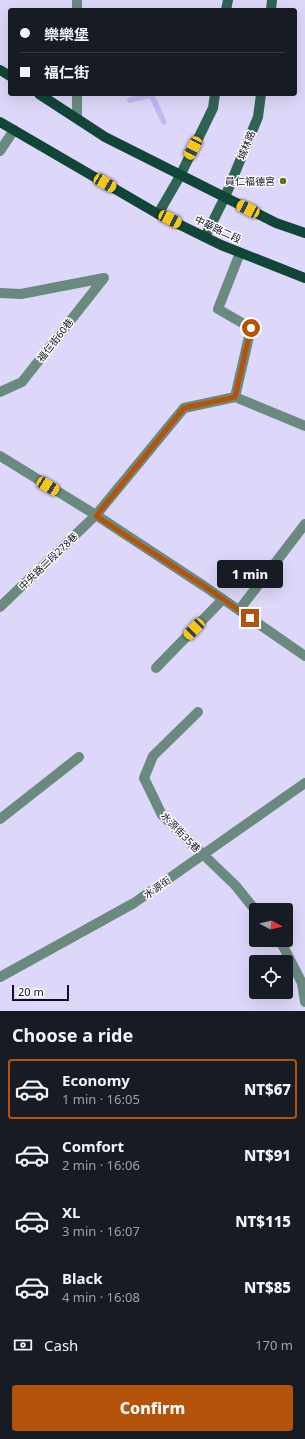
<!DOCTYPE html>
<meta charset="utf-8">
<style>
:root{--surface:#171b24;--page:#242831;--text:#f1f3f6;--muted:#9ea1a6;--line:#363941;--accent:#b45309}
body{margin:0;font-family:"Noto Sans","Noto Sans TC",sans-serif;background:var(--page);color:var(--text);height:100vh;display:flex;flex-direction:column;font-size:15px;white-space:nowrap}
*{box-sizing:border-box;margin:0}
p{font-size:13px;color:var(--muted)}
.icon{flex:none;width:22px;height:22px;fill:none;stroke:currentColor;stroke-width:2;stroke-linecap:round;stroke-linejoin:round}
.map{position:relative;height:1011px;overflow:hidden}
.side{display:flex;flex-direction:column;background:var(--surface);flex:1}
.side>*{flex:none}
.top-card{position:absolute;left:8px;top:8px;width:289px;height:88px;border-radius:4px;box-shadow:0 4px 16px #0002;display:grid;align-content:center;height:88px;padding:0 12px;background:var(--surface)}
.needle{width:26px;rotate:97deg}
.controls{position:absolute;left:249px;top:903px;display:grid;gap:8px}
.controls a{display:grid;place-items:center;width:44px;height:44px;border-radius:4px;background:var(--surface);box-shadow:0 4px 16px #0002;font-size:20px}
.scale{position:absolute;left:12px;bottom:10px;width:57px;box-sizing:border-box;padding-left:4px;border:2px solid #120e21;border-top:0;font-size:11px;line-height:14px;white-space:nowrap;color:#120e21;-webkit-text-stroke:3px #fdfdfd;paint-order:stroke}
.end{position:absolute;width:18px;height:18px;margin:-9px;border:5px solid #b45309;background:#fff;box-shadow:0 0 0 2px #fff}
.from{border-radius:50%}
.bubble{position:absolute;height:28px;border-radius:4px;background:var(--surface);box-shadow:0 4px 16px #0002;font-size:13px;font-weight:800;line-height:28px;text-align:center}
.car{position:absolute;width:12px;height:24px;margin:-12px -6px;border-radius:5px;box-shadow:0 0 3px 1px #0007;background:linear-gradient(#f5c518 24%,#345 0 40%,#f5c518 0 76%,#345 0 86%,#f5c518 0)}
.top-card b{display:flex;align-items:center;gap:14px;height:38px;font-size:15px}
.top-card b+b{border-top:1px solid var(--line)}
.top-card i{width:10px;height:10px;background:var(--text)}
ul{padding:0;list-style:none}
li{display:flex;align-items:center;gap:12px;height:60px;margin:0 8px 6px;padding:0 4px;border:2px solid transparent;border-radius:4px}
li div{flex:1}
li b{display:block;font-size:15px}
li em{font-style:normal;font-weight:800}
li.selected{border-color:var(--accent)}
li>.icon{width:36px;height:36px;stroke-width:1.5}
h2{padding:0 12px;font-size:18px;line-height:48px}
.pay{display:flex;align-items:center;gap:10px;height:44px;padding:0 12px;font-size:15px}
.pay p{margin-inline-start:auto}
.cta{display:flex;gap:8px;margin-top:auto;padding:8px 12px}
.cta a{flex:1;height:46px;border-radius:4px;background:var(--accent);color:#fff;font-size:16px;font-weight:800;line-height:46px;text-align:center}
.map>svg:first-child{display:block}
</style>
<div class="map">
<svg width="305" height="1011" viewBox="0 0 305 1011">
<rect width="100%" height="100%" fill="#ddd7f9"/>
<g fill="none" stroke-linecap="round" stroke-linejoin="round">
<path stroke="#c3b7f4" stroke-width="5.5" d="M151,94L164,122
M130,100L151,95"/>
<path stroke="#6a8a80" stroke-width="10" d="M0,293L21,294L104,278
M0,392L22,382L104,278
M235,397L251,328L218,309L240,253
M235,397L305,426
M96,515L184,408L235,397
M239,610L305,524
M198,712L153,756L144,778L162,815L235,885L256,911
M278,940L283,946L302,983L305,1002"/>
<path stroke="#6a8a80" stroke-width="10" d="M77,0V10
M77,94V118
M0,151L14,130
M0,456L96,515L204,586L305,656
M0,607L96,515
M156,668L223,599
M0,819L79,757
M0,977L134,903L305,783"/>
<path stroke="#316355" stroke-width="10" d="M226,10L228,0
M271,10L272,0
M158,214L180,176L213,108L215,94
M205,237L225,197L258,117L261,94"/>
<path stroke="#104538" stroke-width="10" d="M0,70L10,76
M39,94L105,137L276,223L305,233
M0,122L158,214L221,245L305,278"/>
</g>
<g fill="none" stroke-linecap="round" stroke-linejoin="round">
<path stroke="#b45309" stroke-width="5" d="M250,618L204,586L96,516L184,408L235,397L251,328"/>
</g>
<circle fill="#696e14" stroke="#fdfdfd" stroke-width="1.5" cx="283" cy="181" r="4"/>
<g text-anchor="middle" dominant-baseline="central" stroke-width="3" stroke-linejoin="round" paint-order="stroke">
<g font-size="10" fill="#120e21" stroke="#fdfdfd">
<text transform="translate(246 145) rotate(-68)">城林路</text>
<text transform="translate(218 229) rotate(25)">中華路二段</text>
<text transform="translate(55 340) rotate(-52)">福仁街60巷</text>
<text transform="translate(48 561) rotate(-44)">中央路二段278巷</text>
<text transform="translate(181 832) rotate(46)">水源街35巷</text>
<text transform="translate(157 887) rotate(-35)">水源街</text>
</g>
<g font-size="10" fill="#120e21" stroke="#fdfdfd" text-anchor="end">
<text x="275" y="181">員仁福德宮</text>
</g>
</g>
</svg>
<div class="controls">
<a><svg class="needle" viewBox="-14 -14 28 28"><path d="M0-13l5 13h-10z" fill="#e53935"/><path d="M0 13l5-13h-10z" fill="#9ea1a6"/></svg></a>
<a><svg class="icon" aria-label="locate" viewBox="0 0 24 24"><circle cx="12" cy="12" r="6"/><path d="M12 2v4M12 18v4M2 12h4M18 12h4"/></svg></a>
</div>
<div class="scale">20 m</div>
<i class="end from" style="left:251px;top:328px"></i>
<i class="end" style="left:250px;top:618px"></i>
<div class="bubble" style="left:217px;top:560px;width:66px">1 min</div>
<i class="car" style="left:193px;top:148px;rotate:207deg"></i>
<i class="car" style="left:105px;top:183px;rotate:120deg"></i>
<i class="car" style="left:248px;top:209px;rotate:296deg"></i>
<i class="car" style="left:170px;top:219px;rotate:116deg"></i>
<i class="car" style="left:48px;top:486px;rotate:121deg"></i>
<i class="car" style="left:194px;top:629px;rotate:224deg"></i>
<div class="top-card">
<b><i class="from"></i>樂樂堡</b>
<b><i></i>福仁街</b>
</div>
</div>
<section class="side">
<h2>Choose a ride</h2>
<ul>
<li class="selected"><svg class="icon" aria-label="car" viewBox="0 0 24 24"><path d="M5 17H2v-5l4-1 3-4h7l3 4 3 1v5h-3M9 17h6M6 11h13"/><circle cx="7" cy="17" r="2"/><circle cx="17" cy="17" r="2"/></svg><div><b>Economy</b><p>1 min · 16:05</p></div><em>NT$67</em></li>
<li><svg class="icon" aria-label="car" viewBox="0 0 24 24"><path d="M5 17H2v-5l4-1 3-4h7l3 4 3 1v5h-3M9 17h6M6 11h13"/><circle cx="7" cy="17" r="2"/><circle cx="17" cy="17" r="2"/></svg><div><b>Comfort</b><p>2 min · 16:06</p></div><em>NT$91</em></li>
<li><svg class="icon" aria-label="car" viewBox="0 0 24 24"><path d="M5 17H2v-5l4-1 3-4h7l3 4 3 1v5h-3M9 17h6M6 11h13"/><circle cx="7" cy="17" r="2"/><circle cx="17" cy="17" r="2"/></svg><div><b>XL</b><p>3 min · 16:07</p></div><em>NT$115</em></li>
<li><svg class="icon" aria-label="car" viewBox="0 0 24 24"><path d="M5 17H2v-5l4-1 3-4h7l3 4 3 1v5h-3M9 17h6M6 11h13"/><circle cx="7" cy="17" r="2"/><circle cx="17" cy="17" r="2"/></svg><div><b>Black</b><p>4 min · 16:08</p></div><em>NT$85</em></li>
</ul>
<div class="pay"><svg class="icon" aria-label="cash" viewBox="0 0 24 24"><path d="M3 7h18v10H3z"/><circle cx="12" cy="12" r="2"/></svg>Cash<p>170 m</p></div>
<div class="cta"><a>Confirm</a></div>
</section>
